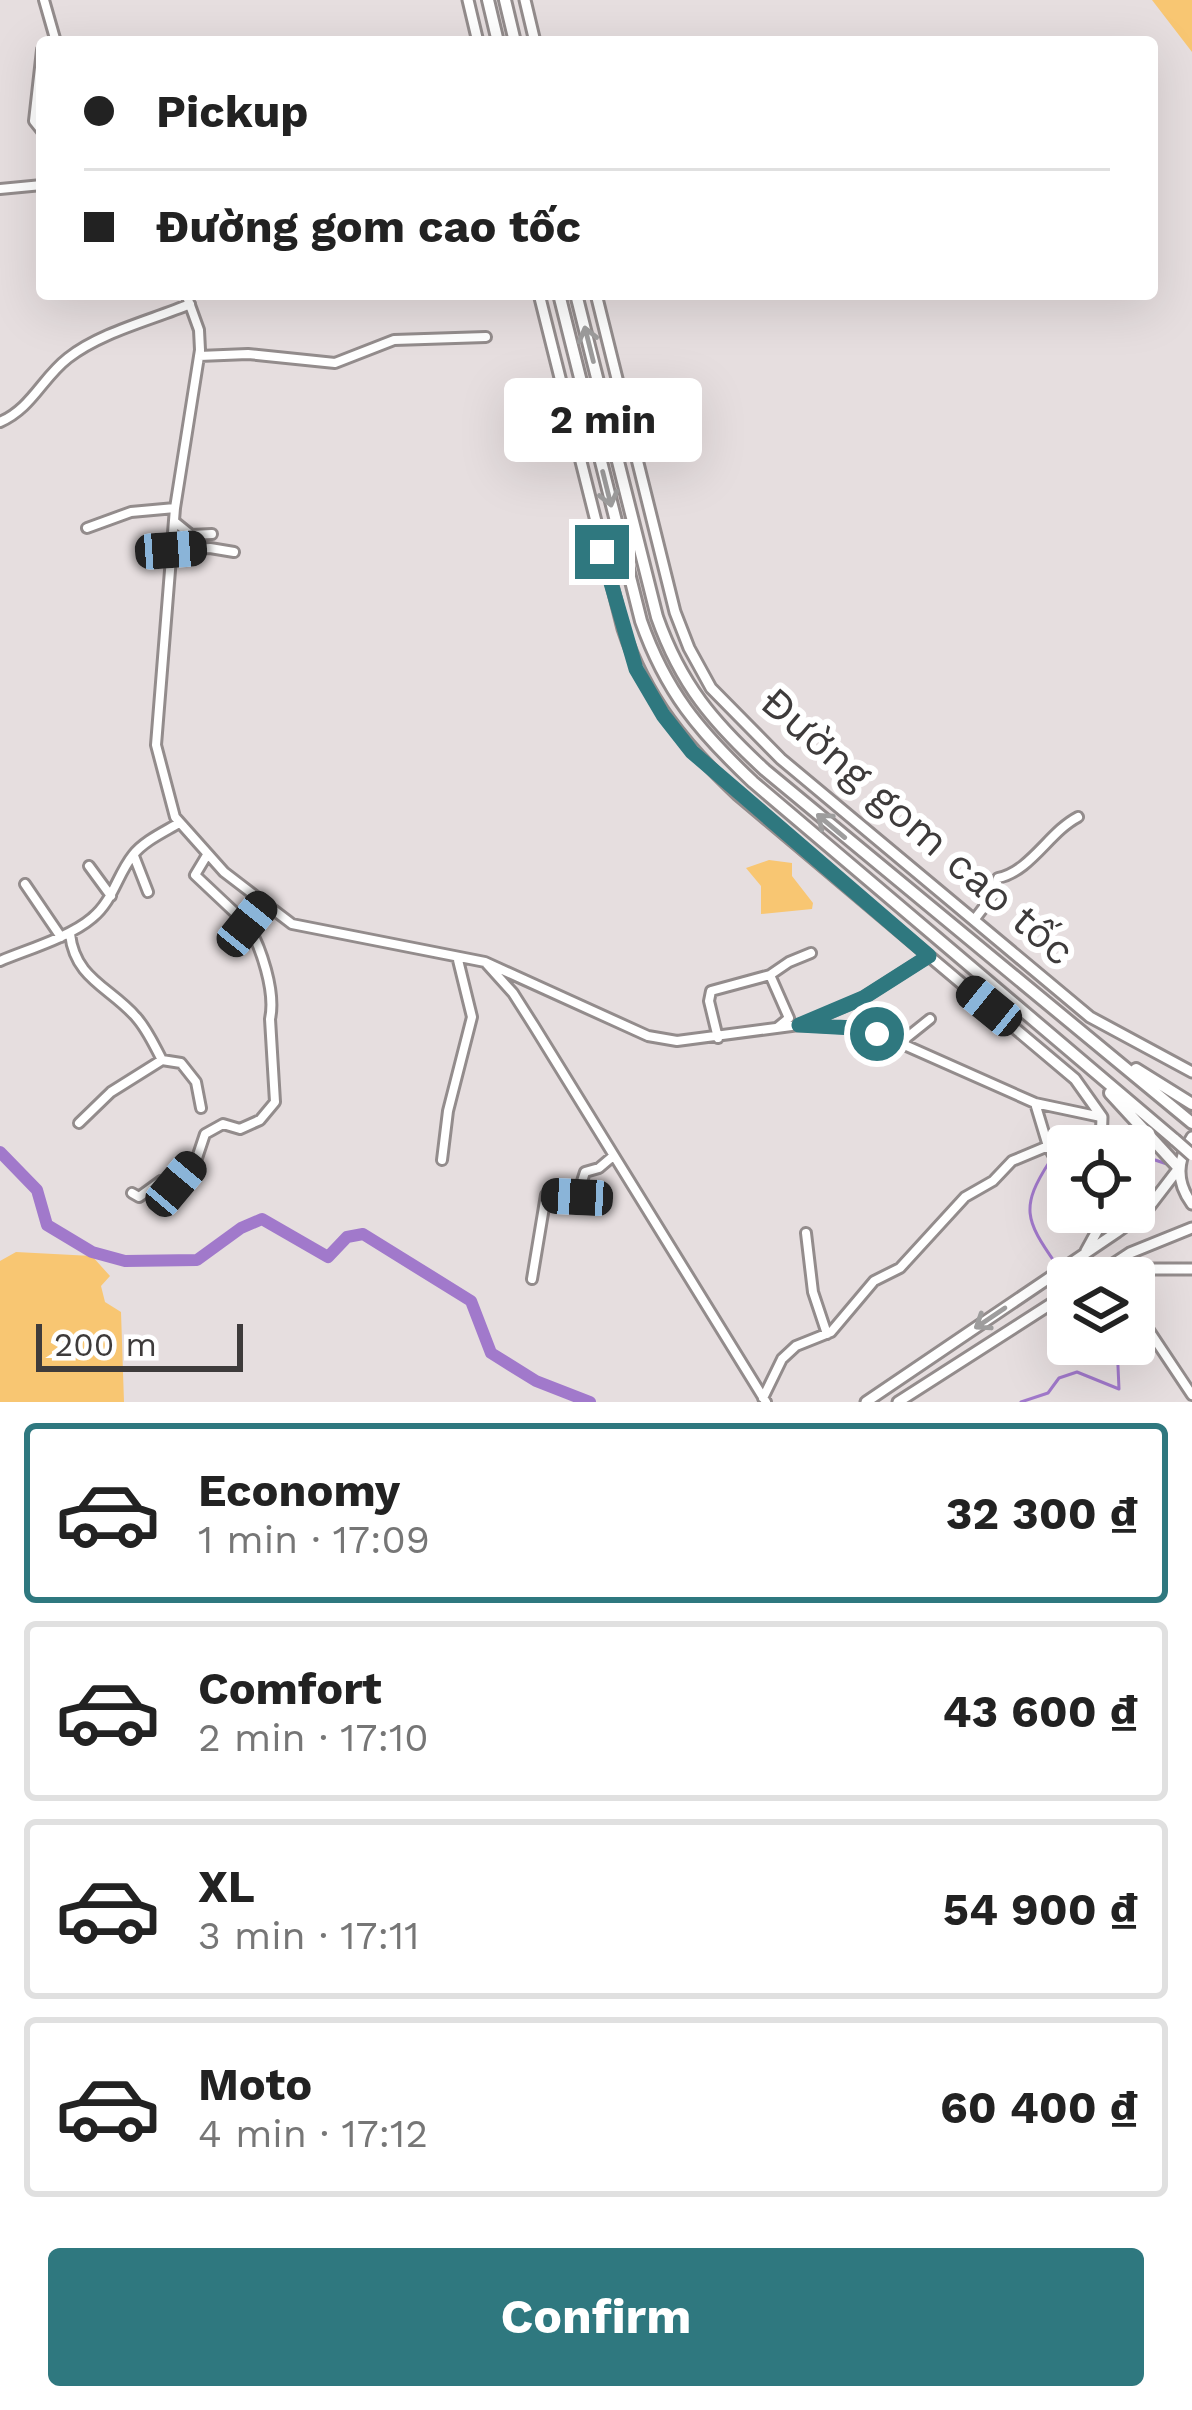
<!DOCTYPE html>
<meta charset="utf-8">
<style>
:root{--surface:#fff;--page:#f6f6f6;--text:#222;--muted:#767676;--line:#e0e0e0;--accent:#2f787f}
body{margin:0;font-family:"Work Sans",sans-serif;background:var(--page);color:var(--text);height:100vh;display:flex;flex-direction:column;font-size:45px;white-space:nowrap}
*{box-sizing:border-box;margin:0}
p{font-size:39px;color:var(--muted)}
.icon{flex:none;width:66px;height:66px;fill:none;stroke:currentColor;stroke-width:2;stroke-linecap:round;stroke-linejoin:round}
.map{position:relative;height:1402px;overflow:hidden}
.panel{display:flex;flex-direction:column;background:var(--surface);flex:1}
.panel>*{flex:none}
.banner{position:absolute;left:36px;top:36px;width:1122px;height:264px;border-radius:12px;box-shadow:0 12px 48px #0002;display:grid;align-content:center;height:264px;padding:0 48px;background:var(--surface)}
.tools{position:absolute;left:1047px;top:1125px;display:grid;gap:24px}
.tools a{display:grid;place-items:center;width:108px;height:108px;border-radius:12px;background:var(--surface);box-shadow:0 12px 48px #0002;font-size:60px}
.scale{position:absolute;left:36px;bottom:30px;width:207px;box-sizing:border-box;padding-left:12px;border:6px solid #3e3b3b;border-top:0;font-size:33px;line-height:42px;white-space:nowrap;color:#3e3b3b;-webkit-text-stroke:9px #fff;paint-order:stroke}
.end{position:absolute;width:54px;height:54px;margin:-27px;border:15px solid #2f787f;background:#fff;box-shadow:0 0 0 6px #fff}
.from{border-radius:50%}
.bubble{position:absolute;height:84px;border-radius:12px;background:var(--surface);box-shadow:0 12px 48px #0002;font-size:39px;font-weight:700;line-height:84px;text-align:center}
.car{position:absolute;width:36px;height:72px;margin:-36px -18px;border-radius:15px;box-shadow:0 0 9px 3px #0007;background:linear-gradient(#222 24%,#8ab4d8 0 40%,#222 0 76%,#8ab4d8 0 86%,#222 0)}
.banner b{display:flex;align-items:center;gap:42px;height:114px;font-size:45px}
.banner b+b{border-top:3px solid var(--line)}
.banner i{width:30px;height:30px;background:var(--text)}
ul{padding:21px 0 0;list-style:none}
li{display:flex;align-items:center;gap:36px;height:180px;margin:0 24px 18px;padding:0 24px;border:6px solid var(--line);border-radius:12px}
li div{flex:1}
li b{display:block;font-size:45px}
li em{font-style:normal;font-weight:700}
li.selected{border-color:var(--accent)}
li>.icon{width:108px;height:108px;stroke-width:1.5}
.button{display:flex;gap:24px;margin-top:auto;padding:24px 48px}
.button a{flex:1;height:138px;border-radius:12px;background:var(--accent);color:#fff;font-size:48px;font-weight:700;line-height:138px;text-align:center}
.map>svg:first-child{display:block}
</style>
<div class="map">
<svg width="1192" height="1402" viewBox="0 0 1192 1402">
<rect width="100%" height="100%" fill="#e6dedf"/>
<path fill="#f8c672" d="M1152,0H1192V52Z
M769,860L792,863V876L813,903L812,909L761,914V886L746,868Z
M16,1252L92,1256L110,1276L101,1286L105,1302L121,1312L124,1402H0V1261Z"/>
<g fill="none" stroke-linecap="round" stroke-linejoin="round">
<path stroke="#a179cb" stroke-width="3" d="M1107,1139L1112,1146
M1057,1151L1064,1140L1078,1132L1091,1139L1097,1135
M1134,1153L1167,1164
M1050,1161C1020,1207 1025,1220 1056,1264
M1021,1402L1048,1393L1059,1378L1077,1372L1119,1389L1117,1344"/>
<path stroke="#a179cb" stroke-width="12" d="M0,1152L37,1190L47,1225L92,1252L125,1261L197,1260L241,1228L262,1219L328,1257L347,1237L363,1234L471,1301L491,1353L536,1381L590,1402"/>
<defs>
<path id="minor" d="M44,0L56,42
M42,50L34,121L42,131
M0,189L42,185
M186,294L199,330L200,350L175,508L156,745L175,817L224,872L292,924L485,962L648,1036L677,1041L799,1025L854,1028L900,1043L1035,1103L1101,1117
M199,356L248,354L335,363L394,340L486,337
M0,422C32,408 42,378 68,358C101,332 152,320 190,304
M175,522L191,535L212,534
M87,528L131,512L175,508
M171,551L210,548L234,552
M207,855L195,875L247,924
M134,856L148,892
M89,866L111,896
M25,884L61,937
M974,920L994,894L998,878C1031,871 1049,832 1078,817
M70,934C75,979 110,987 136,1017C147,1029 154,1045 162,1060L111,1092L79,1123
M0,961C26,950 70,937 92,918C113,901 117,875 133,855C144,841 164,832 179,823
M486,963L513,993L534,1026L766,1402
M770,975L789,1018L778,1027
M801,1025L863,998L929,956
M718,1038L709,1001L711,991L770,975L789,962L811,953
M900,1043L930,1019
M162,1060L181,1063L196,1082L201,1108
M1048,1146L1068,1181
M442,1160L448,1111L472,1017L458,960
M132,1193L139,1197L161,1181L176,1184L197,1158L205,1134L223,1124L240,1129L260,1120L275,1102L270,1019C276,992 261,946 247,924L264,903
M1086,1212L1097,1231
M806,1233L813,1292L827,1334
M532,1279L546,1195L577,1197L585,1172L599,1168L612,1157
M1134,1300L1148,1329L1192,1395
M763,1398L782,1359L796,1346L831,1332L874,1281L900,1268L965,1197L993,1181L1012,1161L1048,1146L1035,1103"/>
<path id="major" d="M468,0L478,42
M525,0L535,42
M539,294L623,629C646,698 685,745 738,795L1075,1079L1102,1117L1101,1146
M596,294L675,612L689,648L711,688L781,759L1090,1017L1192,1072
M1192,1137C1177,1160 1175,1181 1192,1204
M1086,1251L1097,1231L1098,1212
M1105,1274L1119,1269H1192
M1092,1278L1130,1253L1192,1228
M866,1402L1117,1232L1146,1211L1179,1168
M898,1402L1068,1293"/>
<path id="highway" d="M488,0L498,42
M505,0L515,42
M559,294L641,621C666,692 699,731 753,782L1175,1140
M576,294L657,617C681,685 713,722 765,770L1192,1123
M1136,1069L1192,1104
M1110,1093L1179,1168"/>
</defs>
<use href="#minor" stroke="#938c8c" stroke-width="14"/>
<use href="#major" stroke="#938c8c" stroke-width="15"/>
<use href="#highway" stroke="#938c8c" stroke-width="16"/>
<use href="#minor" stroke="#fff" stroke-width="8"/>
<use href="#major" stroke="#fff" stroke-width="9"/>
<use href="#highway" stroke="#fff" stroke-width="10"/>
<defs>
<path id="highway-bridge" d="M1175,1140L1192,1155"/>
</defs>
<use href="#highway-bridge" stroke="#938c8c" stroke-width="16" stroke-linecap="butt"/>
<use href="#highway-bridge" stroke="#fff" stroke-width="10"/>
</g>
<defs><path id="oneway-shaft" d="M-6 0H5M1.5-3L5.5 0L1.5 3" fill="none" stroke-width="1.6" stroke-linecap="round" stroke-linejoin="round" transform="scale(3)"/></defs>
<g stroke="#9e9d9d">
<use href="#oneway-shaft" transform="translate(589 344) rotate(-104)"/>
<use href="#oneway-shaft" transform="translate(607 489) rotate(76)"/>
<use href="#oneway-shaft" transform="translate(831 826) rotate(-140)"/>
<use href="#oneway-shaft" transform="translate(990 1318) rotate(146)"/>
</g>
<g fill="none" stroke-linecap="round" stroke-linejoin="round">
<path stroke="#2f787f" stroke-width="15" d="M602,552L636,669L663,715L692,752L929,956L863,998L799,1025L854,1028L877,1034"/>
</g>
<g text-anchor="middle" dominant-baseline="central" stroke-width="12" stroke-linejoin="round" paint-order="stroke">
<g font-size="42" fill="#3e3b3b" stroke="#fff">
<text transform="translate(918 826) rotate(41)">Đường gom cao tốc</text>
</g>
</g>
</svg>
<div class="tools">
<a><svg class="icon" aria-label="locate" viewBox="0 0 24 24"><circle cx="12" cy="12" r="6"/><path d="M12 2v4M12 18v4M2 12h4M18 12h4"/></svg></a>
<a><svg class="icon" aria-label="layers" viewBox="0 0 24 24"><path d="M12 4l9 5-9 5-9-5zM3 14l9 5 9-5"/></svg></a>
</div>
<div class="scale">200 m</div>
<i class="end from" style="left:877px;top:1034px"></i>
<i class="end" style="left:602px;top:552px"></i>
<div class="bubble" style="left:504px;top:378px;width:198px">2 min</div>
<i class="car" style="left:171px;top:550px;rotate:86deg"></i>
<i class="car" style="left:247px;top:924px;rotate:39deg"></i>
<i class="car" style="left:989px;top:1006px;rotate:309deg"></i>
<i class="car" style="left:176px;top:1184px;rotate:40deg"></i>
<i class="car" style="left:577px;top:1197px;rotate:273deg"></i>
<div class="banner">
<b><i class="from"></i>Pickup</b>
<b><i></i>Đường gom cao tốc</b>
</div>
</div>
<section class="panel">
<ul>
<li class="selected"><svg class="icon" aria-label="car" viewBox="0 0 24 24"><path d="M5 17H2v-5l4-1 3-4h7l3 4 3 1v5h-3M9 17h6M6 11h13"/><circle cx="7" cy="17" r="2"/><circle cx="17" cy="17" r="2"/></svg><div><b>Economy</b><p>1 min · 17:09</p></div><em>32 300 ₫</em></li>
<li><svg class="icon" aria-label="car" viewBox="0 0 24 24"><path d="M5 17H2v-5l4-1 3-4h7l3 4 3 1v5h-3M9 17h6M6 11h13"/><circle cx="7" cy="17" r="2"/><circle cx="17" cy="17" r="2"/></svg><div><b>Comfort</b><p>2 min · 17:10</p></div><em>43 600 ₫</em></li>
<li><svg class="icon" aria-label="car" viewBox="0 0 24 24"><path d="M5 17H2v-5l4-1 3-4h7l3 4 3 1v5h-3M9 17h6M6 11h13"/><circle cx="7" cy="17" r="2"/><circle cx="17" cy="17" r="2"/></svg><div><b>XL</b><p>3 min · 17:11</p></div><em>54 900 ₫</em></li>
<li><svg class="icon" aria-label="car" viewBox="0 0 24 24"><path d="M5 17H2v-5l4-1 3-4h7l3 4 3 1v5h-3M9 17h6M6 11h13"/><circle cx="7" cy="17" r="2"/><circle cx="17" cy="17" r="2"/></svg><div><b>Moto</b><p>4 min · 17:12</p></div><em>60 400 ₫</em></li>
</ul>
<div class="button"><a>Confirm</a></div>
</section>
